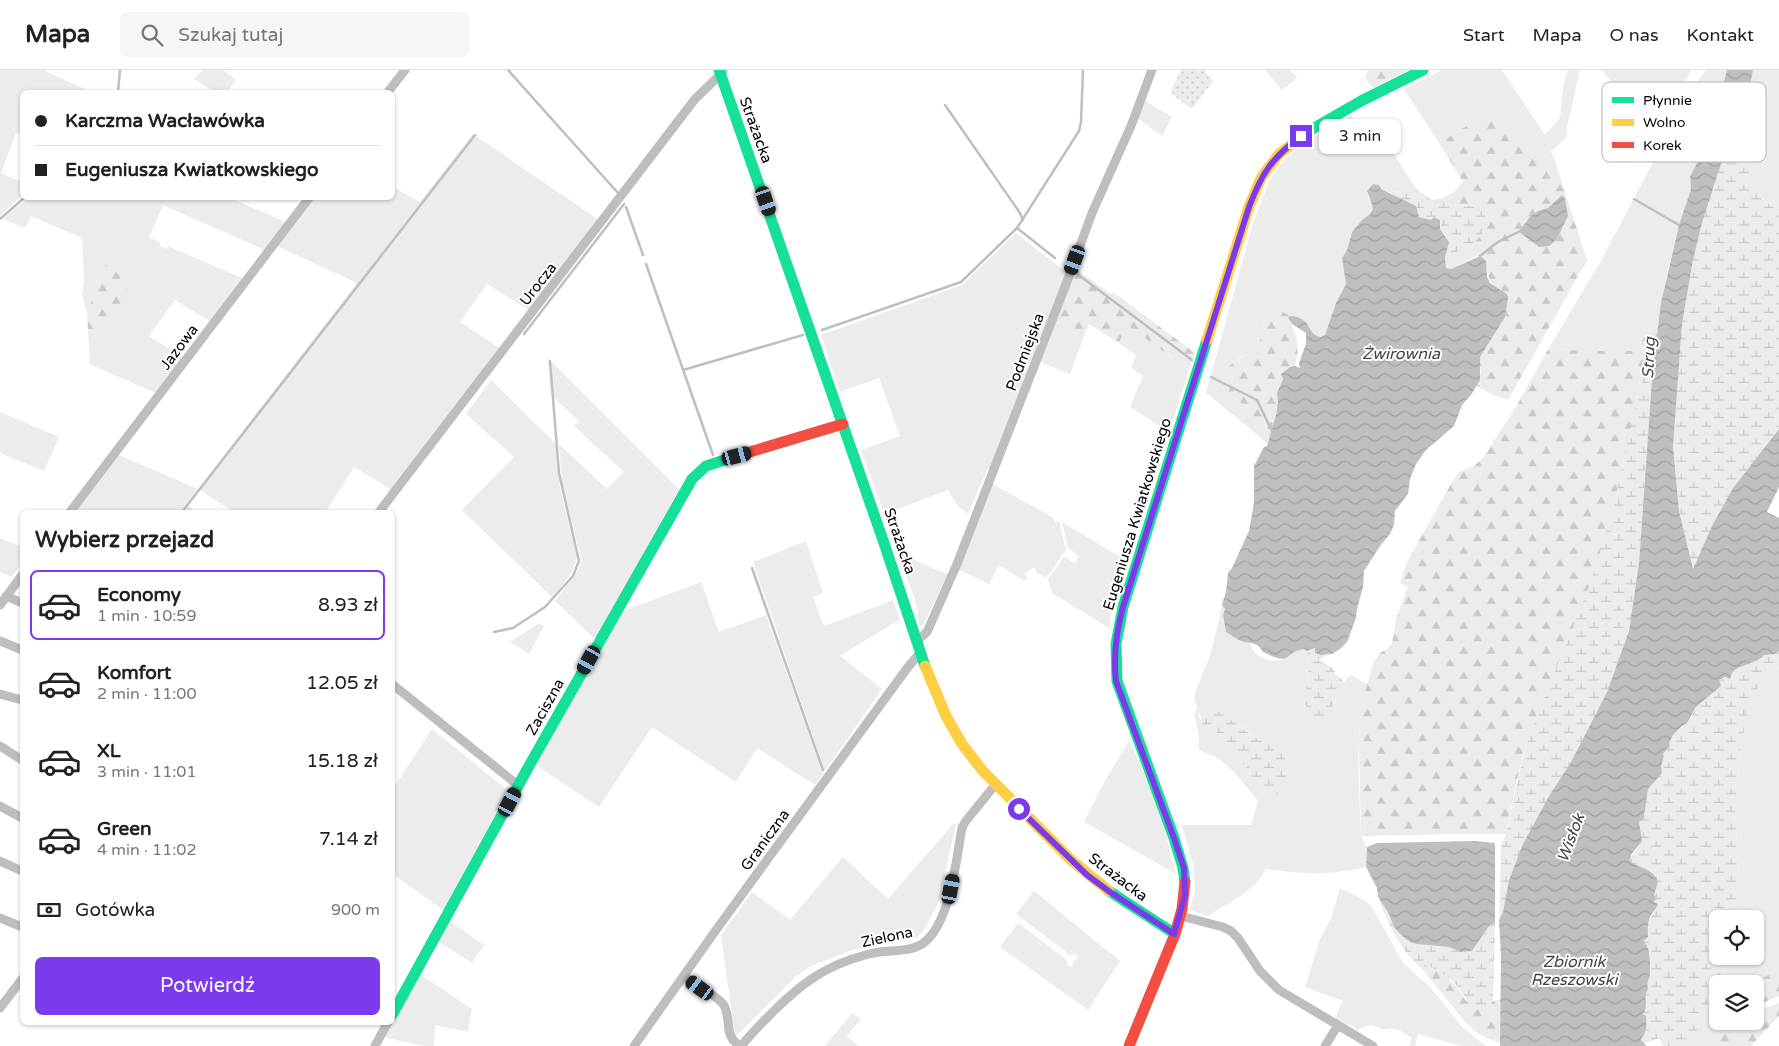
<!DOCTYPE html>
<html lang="pl">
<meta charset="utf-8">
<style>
:root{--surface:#fff;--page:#f6f6f6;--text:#222;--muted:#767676;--line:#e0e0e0;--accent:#7c3aed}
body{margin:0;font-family:"Varela Round",sans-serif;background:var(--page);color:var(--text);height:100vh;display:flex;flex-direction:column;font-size:19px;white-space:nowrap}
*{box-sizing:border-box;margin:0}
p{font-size:16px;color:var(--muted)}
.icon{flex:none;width:28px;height:28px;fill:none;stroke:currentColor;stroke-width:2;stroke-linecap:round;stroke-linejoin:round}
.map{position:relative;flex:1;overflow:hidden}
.side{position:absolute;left:20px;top:440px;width:375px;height:515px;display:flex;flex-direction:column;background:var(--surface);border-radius:8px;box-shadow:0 1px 4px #0004}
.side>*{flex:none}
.top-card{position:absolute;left:20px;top:20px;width:375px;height:110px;border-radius:8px;box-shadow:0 1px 4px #0004;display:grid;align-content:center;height:110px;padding:0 15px;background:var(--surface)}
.tools{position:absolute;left:1709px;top:840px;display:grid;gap:10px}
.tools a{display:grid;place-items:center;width:55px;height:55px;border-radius:8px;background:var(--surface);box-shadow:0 1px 4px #0004;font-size:25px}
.end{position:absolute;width:22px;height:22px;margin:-11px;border:6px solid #7c3aed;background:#fff;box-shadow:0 0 0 2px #fff}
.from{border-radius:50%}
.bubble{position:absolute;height:35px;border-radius:8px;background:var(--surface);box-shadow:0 1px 4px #0004;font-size:16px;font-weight:600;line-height:35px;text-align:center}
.car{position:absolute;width:15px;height:30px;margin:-15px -8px;border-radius:6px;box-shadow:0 0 4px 1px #0007;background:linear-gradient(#222 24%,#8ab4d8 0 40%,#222 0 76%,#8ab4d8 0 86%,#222 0)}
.top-card b{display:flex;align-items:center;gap:18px;height:48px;font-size:19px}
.top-card b+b{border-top:1px solid var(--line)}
.top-card i{width:12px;height:12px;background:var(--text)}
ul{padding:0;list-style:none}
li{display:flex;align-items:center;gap:15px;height:70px;margin:0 10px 8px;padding:0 5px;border:2px solid transparent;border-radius:8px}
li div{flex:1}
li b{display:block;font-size:19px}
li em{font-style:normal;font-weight:600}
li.selected{border-color:var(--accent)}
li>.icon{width:45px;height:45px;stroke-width:1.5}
h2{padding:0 15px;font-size:22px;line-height:60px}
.pay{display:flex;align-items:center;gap:12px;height:55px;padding:0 15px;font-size:19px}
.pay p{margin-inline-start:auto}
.button{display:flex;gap:10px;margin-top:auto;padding:10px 15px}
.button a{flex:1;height:58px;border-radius:8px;background:var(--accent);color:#fff;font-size:20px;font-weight:600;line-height:58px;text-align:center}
header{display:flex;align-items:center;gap:30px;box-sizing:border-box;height:70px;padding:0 25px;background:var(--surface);border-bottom:1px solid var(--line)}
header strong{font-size:24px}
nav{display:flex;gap:28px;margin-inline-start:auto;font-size:18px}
.search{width:350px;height:45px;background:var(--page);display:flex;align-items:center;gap:12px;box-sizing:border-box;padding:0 18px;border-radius:8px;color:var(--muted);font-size:19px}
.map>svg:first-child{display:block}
</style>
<header>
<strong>Mapa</strong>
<div class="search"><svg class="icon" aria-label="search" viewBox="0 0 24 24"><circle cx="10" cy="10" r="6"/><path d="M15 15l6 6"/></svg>Szukaj tutaj</div>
<nav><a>Start</a><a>Mapa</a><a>O nas</a><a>Kontakt</a></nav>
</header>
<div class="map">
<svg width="1779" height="976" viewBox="0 0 1779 976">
<defs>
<pattern id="forest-firs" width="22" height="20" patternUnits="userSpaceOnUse" patternTransform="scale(1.25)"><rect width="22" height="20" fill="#ececec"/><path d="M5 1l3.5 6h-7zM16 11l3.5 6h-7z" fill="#c9c9c9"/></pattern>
<pattern id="wetland-marsh" width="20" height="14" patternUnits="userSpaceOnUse" patternTransform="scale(1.25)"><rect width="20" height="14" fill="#ececec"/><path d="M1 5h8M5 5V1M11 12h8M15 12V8" fill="none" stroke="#c9c9c9"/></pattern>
<pattern id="garden-dots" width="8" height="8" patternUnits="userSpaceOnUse" patternTransform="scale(1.25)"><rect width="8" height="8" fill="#ececec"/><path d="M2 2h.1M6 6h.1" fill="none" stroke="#c9c9c9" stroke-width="1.8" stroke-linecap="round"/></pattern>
<pattern id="water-waves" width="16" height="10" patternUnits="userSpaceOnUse" patternTransform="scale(1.25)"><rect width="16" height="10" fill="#bfbfbf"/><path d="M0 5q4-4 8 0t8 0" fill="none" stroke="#a2a2a2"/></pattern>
</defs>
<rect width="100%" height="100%" fill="#fff"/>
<path fill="#ececec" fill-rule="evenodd" d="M0,0H43L91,22H22V65L16,63L1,103L22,112V125L0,146Z
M203,0H223L236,10L227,22H215L194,9Z
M1265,0H1290L1297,8L1282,20Z
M1442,0H1502L1545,65L1560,48L1563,16L1568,0H1580L1566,62L1568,64L1565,69L1551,81L1555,91L1523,79L1496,38L1439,73L1404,19Z
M1602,0H1692L1681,17L1651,73L1620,23Z
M1706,0H1727L1717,39L1701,86L1690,106L1691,119L1679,155L1667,203L1658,255H1652L1635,281H1581L1549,278L1602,189L1692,18Z
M1753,0H1779V138C1774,138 1772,136 1769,133C1761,129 1755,121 1751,113C1741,91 1748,25 1753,0Z
M1144,30L1172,47L1162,66L1137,48Z
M1351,46L1363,58L1373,52L1384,69L1375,66L1388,75L1417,120L1390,122L1369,117L1367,122L1371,131L1373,139L1370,144L1362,150L1352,162L1347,180L1342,189L1346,214L1336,233L1325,265L1321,267C1306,265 1313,247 1290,246L1267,233L1262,265L1257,277L1224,298L1233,307L1228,324L1247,337L1258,365L1206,323L1254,150L1270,110L1280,95L1298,76Z
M473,64L599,150L530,241L487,214L460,252L501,279L392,420L354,397L327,440L329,442H234L198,419L186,434L196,442H75L119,385L198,419L357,213L277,176L314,128H392L393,117L420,132Z
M27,128H230L286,152L265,180L163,135L149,167L161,173L159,176L167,179L168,176L244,209L211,252L175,230L149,266L184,288L156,323L89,294L90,291L88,262L112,257L106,194L87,243L82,225L84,208L82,168L31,146L25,158L3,149Z
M1016,163L1067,203L990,403L988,398L968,444L957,435L948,420L884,444L861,380L900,366L879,308L840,322L821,265L962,215Z
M1468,176L1476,186L1451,199L1446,198L1445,188C1451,181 1460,181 1468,176Z
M1052,255L1082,271L1070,304L1038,291Z
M1127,255L1189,300L1169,362L1130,337L1143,306L1131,298L1136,285L1119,273Z
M548,288L679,419L596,570L555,531L580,498L581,488L562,413L559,374L607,419L624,402L574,356L579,351L551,325Z
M491,310L556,374L560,418L577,487C573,504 564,514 552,527L462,440L514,387L466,344Z
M0,342L59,367L44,401L0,383Z
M991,413L1054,448L1055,453L1059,451L1066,480L1046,508L1037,503L1034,497L1024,504L1028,509L1024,511L999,495L989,514L958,499Z
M1062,452L1122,488L1126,492L1113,533L1109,558L1052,523L1048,509L1064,487L1075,493L1079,486L1068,478Z
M892,467C903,488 926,496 948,504L922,557L919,555C919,534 911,519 903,500C898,490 895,478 892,467Z
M0,468L22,477V493L12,507L0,502Z
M806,471L823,523L813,527L824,556L893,530L900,549L840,586L882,619L825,701L753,492Z
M701,512L719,562L766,545L823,704L815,715L757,678L736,712L652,657L599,737L536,695L623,536L626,540Z
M1223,528L1225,529L1223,535L1236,568L1249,572C1254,587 1270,596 1286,588C1291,585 1287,585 1292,582C1295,580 1300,580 1304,579L1307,581L1308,597L1306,627L1335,634L1338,619L1350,605L1367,614C1354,663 1359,716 1361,766L1367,777L1366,797C1328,806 1304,804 1266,799C1255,821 1228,833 1208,846L1192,841L1190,839L1195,822L1194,798L1182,755H1251L1258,731L1234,702L1218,688L1199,680V665L1194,643L1197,638L1194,625L1210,586L1219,550ZM1197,638L1243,658L1254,667L1278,679L1268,723L1262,714L1249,704L1245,695L1233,685L1225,667L1211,659L1202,656Z
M539,553L544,556L529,584L510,572Z
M1779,598V899L1752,914H1720L1731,886H1755V849H1739V810L1735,739L1741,674L1751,632L1757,619L1765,607Z
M432,659L512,724L446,842L393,804V719Z
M1129,671C1151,712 1165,759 1176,804L1084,752L1102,716Z
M954,753L956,755L938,833L924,860L916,868L891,873L871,875L849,881L809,897L796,906L735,967L721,865L752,822L790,850L843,787L888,829Z
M1340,818L1364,830L1372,837L1403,893L1430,917L1463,958L1486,976H1461L1418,964L1415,976H1409L1412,968C1403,962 1395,956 1384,960C1369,953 1371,954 1356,961V958L1349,954L1348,956L1336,949L1338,940L1343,931L1305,917L1320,869L1331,849Z
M1034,821L1120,891L1088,940L1000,877L1018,853L1067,890V895L1070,897L1078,886L1075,884L1070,885L1016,844Z
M449,851L484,875L472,893L438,871Z
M420,904L472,939L468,962L435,955L434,976H425L387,968L385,966Z
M1717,919L1718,951H1723L1717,970V976H1689Z
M852,943L861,949L847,966L858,976H825Z"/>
<path fill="url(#forest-firs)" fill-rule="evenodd" d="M1368,0H1409L1373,18L1365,8Z
M1496,38L1523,79L1555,91L1587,190L1508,330L1491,324L1477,316L1481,302L1479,287L1505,247L1507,224C1489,214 1488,211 1486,191L1480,186H1476L1468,176L1484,162L1472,136L1451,135L1443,128L1454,122L1463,112L1439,73ZM1565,128L1568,146L1557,169L1539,177L1520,162C1527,148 1534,145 1547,139C1553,135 1558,131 1565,128Z
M106,194L132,206L112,257L88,262L87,243Z
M1075,198L1111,224L1113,222L1195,283L1189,300L1127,255L1119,273L1089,254L1082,271L1052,255Z
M1267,233L1290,246L1288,248C1290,254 1294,257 1295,263C1299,273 1298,285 1295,296L1290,297L1281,304L1283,309L1277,323L1278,332L1276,345L1268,373H1266L1258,365L1247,337L1228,324L1233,307L1224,299L1257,277L1262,265Z
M1652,255L1644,307L1639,320C1626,383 1613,447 1592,509C1574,562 1550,612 1530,664C1518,696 1513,731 1506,764H1452L1361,766L1359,674L1360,651L1364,625L1374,592L1380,583L1388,578L1392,573L1396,549L1408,517L1400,513L1407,492L1452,412L1459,402L1474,396L1483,388L1517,335L1549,278L1581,281H1635Z
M1425,895C1443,900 1457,914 1465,930L1488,936L1493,931L1501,929L1500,972C1474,968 1461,947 1446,928C1437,917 1429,907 1420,897Z
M1779,899V926L1755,936V914H1752Z
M1779,933V946L1751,976H1717V970L1723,951H1755V942Z"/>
<path fill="url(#wetland-marsh)" d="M1749,21L1746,82L1750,110L1761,128L1775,138H1779V359L1733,418L1712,456L1693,500L1679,441L1673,377L1682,254L1693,190L1702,153L1720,97Z
M1417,120L1432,130L1443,128L1451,135L1472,136L1484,143C1485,146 1486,151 1486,155C1486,165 1468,178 1459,181C1453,183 1450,183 1445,188C1447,176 1451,168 1440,159L1441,154L1419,147L1416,136L1396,127L1390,122Z
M1652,255H1658L1653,295L1639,493L1629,561L1607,622L1571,692L1549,726L1509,810L1503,842L1499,850L1501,776L1506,764L1521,695L1529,666L1592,509L1614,435L1639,320L1644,307Z
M1315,578L1321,585H1328L1318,590L1333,598L1336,605L1341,608L1344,613C1331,627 1339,648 1312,649C1300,637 1309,612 1308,597C1308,592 1307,586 1307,581Z
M1779,581V598L1765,607L1757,619L1751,632L1741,674L1735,739L1739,810V849H1718V886H1731L1720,912L1718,914L1717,919L1689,976H1663L1660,968L1645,973L1641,969C1647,962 1647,956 1646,946L1643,944L1647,927L1645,922L1650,903V884L1643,872L1648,863C1646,855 1652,844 1657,837C1652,829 1655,820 1658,812L1630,791C1631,784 1636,783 1638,777C1642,770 1641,760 1639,752L1644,745L1648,719L1662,703L1661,697L1664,686L1663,684L1670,675L1669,673C1673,664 1679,660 1687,653C1692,649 1693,641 1697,636C1708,623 1713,631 1718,610C1722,608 1727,608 1730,606C1734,603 1737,598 1743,596C1750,592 1759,592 1764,585L1775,584Z
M1204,637H1212C1227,647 1240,657 1254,667C1261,672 1274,675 1279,679C1292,691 1287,716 1276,725L1268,723L1262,714L1249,704L1245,695L1233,685L1225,667L1211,659L1202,656L1201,647L1197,638Z
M1378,827L1388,842L1394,857L1417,874L1449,877L1461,882L1472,881L1489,856L1495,853L1493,931C1474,951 1468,930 1458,917C1451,908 1437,899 1425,895L1420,897C1399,879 1388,853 1378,827Z"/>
<path fill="url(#garden-dots)" d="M1181,0H1204L1213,11L1192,39L1173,25L1171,20Z"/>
<path fill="url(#water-waves)" d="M1727,0H1753L1749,21L1720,97L1702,153L1693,190L1682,254L1673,377L1679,441L1693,499L1712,456L1733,418L1779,359V417L1767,442L1779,448V581L1775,584L1764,585C1755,596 1733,593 1730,609L1725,607L1719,610L1721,616L1696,637L1687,653L1682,656L1673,665L1669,673L1670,675L1663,684L1664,686L1661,697L1662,703L1648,719L1645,740L1643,749L1639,752L1642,771L1631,785L1630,791C1640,799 1653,798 1658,812L1654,825L1656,828L1654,832L1658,834C1656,840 1653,841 1650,847C1647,854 1648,860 1648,867L1643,871C1651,878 1650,892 1650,902C1650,909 1646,912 1648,919C1643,926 1649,936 1643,944L1646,946C1647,956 1647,962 1641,969L1646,976H1500L1501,886L1499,850L1503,842L1509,810L1523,774L1549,726L1571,692L1607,622L1629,561L1639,493L1653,295L1661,233L1679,155L1691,119L1690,106L1701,86L1717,39Z
M1373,114L1379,115L1381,119L1416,136L1419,147L1431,150L1434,147L1440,150V159L1449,172L1445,188L1446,198L1451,199L1480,186L1486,191L1487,207L1490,213L1507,224L1508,228L1505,247L1480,287V310L1471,325L1462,335L1454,356L1426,380L1416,394L1410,409L1408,424L1395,441L1394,455L1390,464L1380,476L1364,501L1363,517L1357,539L1356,548L1347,572L1340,579L1332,584L1321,585L1315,583V578L1307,581L1304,579C1293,581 1294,583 1286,588C1280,591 1268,584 1263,582C1257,571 1251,574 1241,571C1236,569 1232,565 1226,562L1223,545L1225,539L1222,535L1226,522L1228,503L1232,498L1249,461L1254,433V396L1264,377L1267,376L1276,345L1278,332L1277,323L1283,309L1281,304L1290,297L1295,296L1300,298L1299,293L1306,274V263L1292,254L1288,248L1290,246C1313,247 1306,265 1321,267L1325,265L1336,233L1346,214L1342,188L1347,180L1352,162L1362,150L1370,144L1373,139L1371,131L1367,121Z
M1562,125L1565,128L1568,146L1557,169L1549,176L1539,177L1519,162L1529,148L1538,141L1548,138Z
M1476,771L1495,773V853L1489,856L1472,881L1461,882L1449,877L1417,874L1410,872L1401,865L1394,857L1388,842L1378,827L1377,818L1366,797L1367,777L1377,773Z"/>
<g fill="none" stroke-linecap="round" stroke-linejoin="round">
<path stroke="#bfbfbf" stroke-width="2.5" d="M508,0L618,123
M118,22L120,0
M945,35L1020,143L1023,150
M1634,129L1679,155
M626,137L643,185
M0,149L24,128
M1480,186L1498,172L1522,160
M1055,188L1017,158L1079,61L1081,52L1083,0
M646,194L713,385
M1076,203L1192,290
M822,260L961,212L1017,158
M524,264L624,134
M683,300L803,265
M1211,307L1257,330L1272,361
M182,442L475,65
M752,498L823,700
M494,562L513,558L545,537L573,506L579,491L559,403L550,291"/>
<path stroke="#bebebe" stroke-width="9" d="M388,22L405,0
M70,442L309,128
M379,442L695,29L723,2
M6,526L22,533
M0,535L22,505
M0,571L22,580
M917,571L927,562L957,494L1068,209L1092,143L1131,56L1152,0
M392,614L519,716
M0,624L22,630
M0,676L22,690
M0,736L22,748
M0,791L22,801
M1181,846L1223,857L1231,861L1238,868L1260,901L1279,920L1373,976
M0,848L22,857
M684,906C693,913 717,926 723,934C733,949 722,965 740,976
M0,938L22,909
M375,976L388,952
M634,976L716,860L908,597L920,583
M741,976C758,956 788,925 810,910C827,898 849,889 869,884C888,878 912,885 927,870C951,847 956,790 962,758L965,752L995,715
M1325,976L1338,955"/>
<path stroke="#16e098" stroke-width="11" d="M719,0L884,473L925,596
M1309,61L1361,31L1423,0
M1185,812L1183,798L1174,768L1117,611L1116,574L1123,537L1207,270
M1109,821L1175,864
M392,945L529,696L692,409L706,396L743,384"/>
<path stroke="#ffcf43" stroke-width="11" d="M1207,270L1249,137L1261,108L1279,84L1309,61
M925,596L946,646L962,674L982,700L1070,789L1109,821"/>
<path stroke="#f24e42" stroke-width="11" d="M743,384L843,354
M1129,976L1175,864L1182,839L1185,812"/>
</g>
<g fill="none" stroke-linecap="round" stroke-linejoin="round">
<path stroke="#7c3aed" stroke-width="6" d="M1019,739L1087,805L1110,822L1174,864L1185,825L1184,798L1174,768L1116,611C1113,585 1116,563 1123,537L1249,137C1262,103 1271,89 1301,66"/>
</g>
<g text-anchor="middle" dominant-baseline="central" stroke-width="4" stroke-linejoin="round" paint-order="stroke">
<g font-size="15" fill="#000" stroke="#fff">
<text transform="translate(756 60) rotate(70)">Strażacka</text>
<text transform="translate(538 214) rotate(-52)">Urocza</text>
<text transform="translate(179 277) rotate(-53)">Jazowa</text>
<text transform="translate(1025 282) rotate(-69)">Podmiejska</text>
<text transform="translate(1137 444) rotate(-73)">Eugeniusza Kwiatkowskiego</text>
<text transform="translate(900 471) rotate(71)">Strażacka</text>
<text transform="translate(545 637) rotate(-61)">Zaciszna</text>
<text transform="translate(765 770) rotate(-54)">Graniczna</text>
<text transform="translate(1118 807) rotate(37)">Strażacka</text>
<text transform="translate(887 867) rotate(-12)">Zielona</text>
</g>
<g font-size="16" font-style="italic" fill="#444" stroke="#fff">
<text x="1401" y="284">Żwirownia</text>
<text transform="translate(1649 288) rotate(-87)">Strug</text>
<text transform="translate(1571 768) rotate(-69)">Wisłok</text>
<text x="1574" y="892">Zbiornik<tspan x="1574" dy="18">Rzeszowski</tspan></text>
</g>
</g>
<rect x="1602" y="12" width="164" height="80" rx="8" fill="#fff" stroke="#b2b2b2" stroke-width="1"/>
<rect x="1612" y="27" width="22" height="6" fill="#16e098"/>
<rect x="1612" y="49" width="22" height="7" fill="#ffcf43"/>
<rect x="1612" y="72" width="22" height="6" fill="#f24e42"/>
<g font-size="14" fill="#000">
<text x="1643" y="35">Płynnie</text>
<text x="1643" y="57">Wolno</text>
<text x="1643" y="80">Korek</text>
</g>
</svg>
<div class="tools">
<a><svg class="icon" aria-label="locate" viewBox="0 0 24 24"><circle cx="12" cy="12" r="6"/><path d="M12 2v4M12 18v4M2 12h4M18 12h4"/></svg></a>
<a><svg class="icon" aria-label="layers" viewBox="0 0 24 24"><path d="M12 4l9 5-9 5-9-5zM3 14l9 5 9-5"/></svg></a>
</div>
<i class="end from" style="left:1019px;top:739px"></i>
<i class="end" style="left:1301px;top:66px"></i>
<div class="bubble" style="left:1319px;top:49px;width:82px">3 min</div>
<i class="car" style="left:766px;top:131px;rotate:161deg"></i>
<i class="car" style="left:1075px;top:190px;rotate:200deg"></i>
<i class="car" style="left:737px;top:386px;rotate:75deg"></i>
<i class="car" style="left:589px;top:590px;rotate:209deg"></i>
<i class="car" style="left:510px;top:732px;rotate:28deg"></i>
<i class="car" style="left:951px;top:819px;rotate:11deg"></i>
<i class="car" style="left:700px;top:918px;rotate:306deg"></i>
<div class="top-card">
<b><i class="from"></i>Karczma Wacławówka</b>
<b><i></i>Eugeniusza Kwiatkowskiego</b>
</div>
<section class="side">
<h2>Wybierz przejazd</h2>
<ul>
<li class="selected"><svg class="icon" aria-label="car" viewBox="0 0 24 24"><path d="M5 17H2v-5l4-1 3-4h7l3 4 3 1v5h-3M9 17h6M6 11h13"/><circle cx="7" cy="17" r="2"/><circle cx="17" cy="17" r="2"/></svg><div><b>Economy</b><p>1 min · 10:59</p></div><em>8.93 zł</em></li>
<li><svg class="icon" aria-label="car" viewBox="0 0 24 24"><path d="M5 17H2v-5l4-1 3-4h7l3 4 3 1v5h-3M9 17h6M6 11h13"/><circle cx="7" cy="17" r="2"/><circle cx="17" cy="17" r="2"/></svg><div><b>Komfort</b><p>2 min · 11:00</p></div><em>12.05 zł</em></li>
<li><svg class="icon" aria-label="car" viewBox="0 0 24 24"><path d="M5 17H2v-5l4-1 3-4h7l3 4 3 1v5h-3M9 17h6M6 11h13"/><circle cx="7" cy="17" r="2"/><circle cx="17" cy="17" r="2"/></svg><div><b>XL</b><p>3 min · 11:01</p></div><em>15.18 zł</em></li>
<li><svg class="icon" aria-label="car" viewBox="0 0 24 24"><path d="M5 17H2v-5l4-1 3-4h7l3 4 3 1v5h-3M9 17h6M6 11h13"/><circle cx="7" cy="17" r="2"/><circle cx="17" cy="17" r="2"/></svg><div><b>Green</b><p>4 min · 11:02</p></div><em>7.14 zł</em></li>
</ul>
<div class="pay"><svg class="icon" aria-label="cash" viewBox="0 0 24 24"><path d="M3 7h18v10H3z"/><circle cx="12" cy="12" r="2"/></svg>Gotówka<p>900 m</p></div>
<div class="button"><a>Potwierdź</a></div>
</section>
</div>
